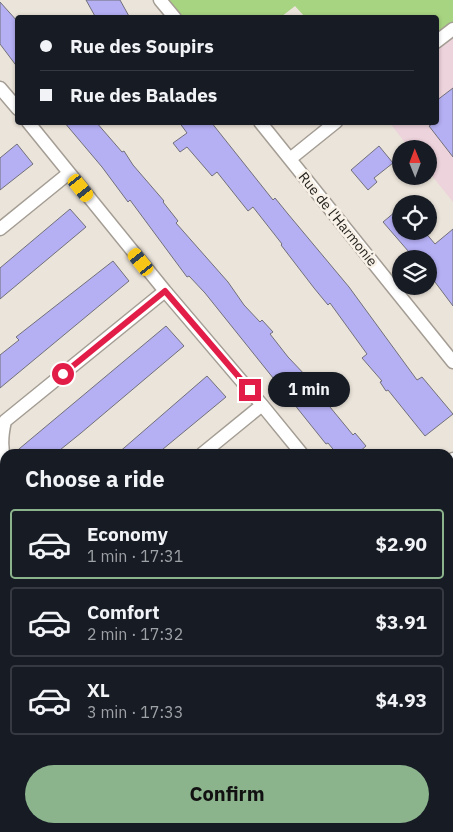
<!DOCTYPE html>
<meta charset="utf-8">
<style>
:root{--surface:#171b24;--page:#242831;--text:#f1f3f6;--muted:#9ea1a6;--line:#363941;--accent:#8bb48d}
body{margin:0;font-family:"IBM Plex Sans",sans-serif;background:var(--page);color:var(--text);height:100vh;display:flex;flex-direction:column;font-size:19px;white-space:nowrap}
*{box-sizing:border-box;margin:0}
p{font-size:16px;color:var(--muted)}
.icon{flex:none;width:28px;height:28px;fill:none;stroke:currentColor;stroke-width:2;stroke-linecap:round;stroke-linejoin:round}
.map{position:relative;flex:1;overflow:hidden}
.panel{position:absolute;left:0px;top:449px;width:454px;height:384px;display:flex;flex-direction:column;background:var(--surface);border-radius:15px 15px 0 0;box-shadow:0 1px 4px #0004}
.panel>*{flex:none}
.banner{position:absolute;left:15px;top:15px;width:424px;height:110px;border-radius:5px;box-shadow:0 1px 4px #0004;display:grid;align-content:center;height:110px;padding:0 25px;background:var(--surface)}
.needle{width:32px;rotate:359deg}
.fabs{position:absolute;left:392px;top:140px;display:grid;gap:10px}
.fabs a{display:grid;place-items:center;width:45px;height:45px;border-radius:50%;background:var(--surface);box-shadow:0 1px 4px #0004;font-size:25px}
.end{position:absolute;width:22px;height:22px;margin:-11px;border:6px solid #e11d48;background:#fff;box-shadow:0 0 0 2px #fff}
.from{border-radius:50%}
.bubble{position:absolute;height:35px;border-radius:18px;background:var(--surface);box-shadow:0 1px 4px #0004;font-size:16px;font-weight:800;line-height:35px;text-align:center}
.car{position:absolute;width:15px;height:30px;margin:-15px -8px;border-radius:6px;box-shadow:0 0 4px 1px #0007;background:linear-gradient(#f5c518 24%,#345 0 40%,#f5c518 0 76%,#345 0 86%,#f5c518 0)}
.banner b{display:flex;align-items:center;gap:18px;height:48px;font-size:19px}
.banner b+b{border-top:1px solid var(--line)}
.banner i{width:12px;height:12px;background:var(--text)}
ul{padding:0;list-style:none}
li{display:flex;align-items:center;gap:15px;height:70px;margin:0 10px 8px;padding:0 15px;border:2px solid var(--line);border-radius:5px}
li div{flex:1}
li b{display:block;font-size:19px}
li em{font-style:normal;font-weight:800}
li.current{border-color:var(--accent)}
li>.icon{width:45px;height:45px;stroke-width:1.5}
h2{padding:0 25px;font-size:22px;line-height:60px}
.action{display:flex;gap:10px;margin-top:auto;padding:10px 25px}
.action a{flex:1;height:58px;border-radius:30px;background:var(--accent);color:#111;font-size:20px;font-weight:800;line-height:58px;text-align:center}
.map>svg:first-child{display:block}
</style>
<div class="map">
<svg width="453" height="832" viewBox="0 0 453 832">
<rect width="100%" height="100%" fill="#ebe4da"/>
<path fill="#edd3db" d="M453,29V202L429,172V149H410L390,123L436,122V42Z"/>
<path fill="#a7d481" d="M160,0H453V29L436,42V18L305,17L295,6L281,17H175Z"/>
<path fill="#b5aff4" stroke="#71707a" d="M86,0H120L130,18H96Z
M0,2L18,22V68L0,44Z
M453,88V157L429,126L436,122V101Z
M64,122H96L122,152L124,151L133,165L164,201L163,202L178,221L176,223L228,282L244,305L260,322L262,320L273,332L270,334L288,357L307,377L308,376L319,388L316,390L353,435L355,433L366,446L357,454H337L328,443L326,444L205,293L189,276L187,277L130,200L128,202L102,167Z
M179,122H211L273,200L275,198L288,214L349,287L417,380L422,377L453,414L425,436L388,390L386,391L380,382L382,381L362,358L367,354L330,303L328,305L314,288L281,245L282,244L253,207L248,211L217,172L212,176L187,147L180,152L173,143L187,133Z
M17,144L33,164L0,190V158Z
M379,146L393,163L374,178L377,182L368,190L351,170Z
M401,207V231H424L435,244L453,229V306L432,278L436,275L429,266V259H415L383,222Z
M70,209L86,227L0,299V268Z
M113,261L129,281L0,388V355L19,340L16,337Z
M166,326L184,346L81,433L55,454H13Z
M207,376L226,397L157,454H117Z"/>
<g fill="none" stroke-linecap="round" stroke-linejoin="round">
<defs>
<path id="street" d="M160,0L175,18
M436,42L453,29
M0,88L18,109
M28,122L165,291L262,405L302,454
M260,122L453,362
M290,159L336,122
M0,229L69,173
M202,454L262,405
M5,460C0,447 2,434 5,421L165,291
M449,462L453,459
M0,824L5,820"/>
</defs>
<use href="#street" stroke="#a49d94" stroke-width="15"/>
<use href="#street" stroke="#fff" stroke-width="12"/>
</g>
<g fill="none" stroke-linecap="round" stroke-linejoin="round">
<path stroke="#e11d48" stroke-width="6" d="M63,374L165,291L250,390"/>
</g>
<g text-anchor="middle" dominant-baseline="central" stroke-width="5" stroke-linejoin="round" paint-order="stroke">
<g font-size="14" fill="#211f1b" stroke="#f8f1e7">
<text transform="translate(338 219) rotate(51)">Rue de l'Harmonie</text>
</g>
</g>
</svg>
<div class="fabs">
<a><svg class="needle" viewBox="-14 -14 28 28"><path d="M0-13l5 13h-10z" fill="#e53935"/><path d="M0 13l5-13h-10z" fill="#9ea1a6"/></svg></a>
<a><svg class="icon" aria-label="locate" viewBox="0 0 24 24"><circle cx="12" cy="12" r="6"/><path d="M12 2v4M12 18v4M2 12h4M18 12h4"/></svg></a>
<a><svg class="icon" aria-label="layers" viewBox="0 0 24 24"><path d="M12 4l9 5-9 5-9-5zM3 14l9 5 9-5"/></svg></a>
</div>
<i class="end from" style="left:63px;top:374px"></i>
<i class="end" style="left:250px;top:390px"></i>
<div class="bubble" style="left:268px;top:372px;width:82px">1 min</div>
<i class="car" style="left:81px;top:188px;rotate:141deg"></i>
<i class="car" style="left:141px;top:262px;rotate:321deg"></i>
<div class="banner">
<b><i class="from"></i>Rue des Soupirs</b>
<b><i></i>Rue des Balades</b>
</div>
<section class="panel">
<h2>Choose a ride</h2>
<ul>
<li class="current"><svg class="icon" aria-label="car" viewBox="0 0 24 24"><path d="M5 17H2v-5l4-1 3-4h7l3 4 3 1v5h-3M9 17h6M6 11h13"/><circle cx="7" cy="17" r="2"/><circle cx="17" cy="17" r="2"/></svg><div><b>Economy</b><p>1 min · 17:31</p></div><em>$2.90</em></li>
<li><svg class="icon" aria-label="car" viewBox="0 0 24 24"><path d="M5 17H2v-5l4-1 3-4h7l3 4 3 1v5h-3M9 17h6M6 11h13"/><circle cx="7" cy="17" r="2"/><circle cx="17" cy="17" r="2"/></svg><div><b>Comfort</b><p>2 min · 17:32</p></div><em>$3.91</em></li>
<li><svg class="icon" aria-label="car" viewBox="0 0 24 24"><path d="M5 17H2v-5l4-1 3-4h7l3 4 3 1v5h-3M9 17h6M6 11h13"/><circle cx="7" cy="17" r="2"/><circle cx="17" cy="17" r="2"/></svg><div><b>XL</b><p>3 min · 17:33</p></div><em>$4.93</em></li>
</ul>
<div class="action"><a>Confirm</a></div>
</section>
</div>
